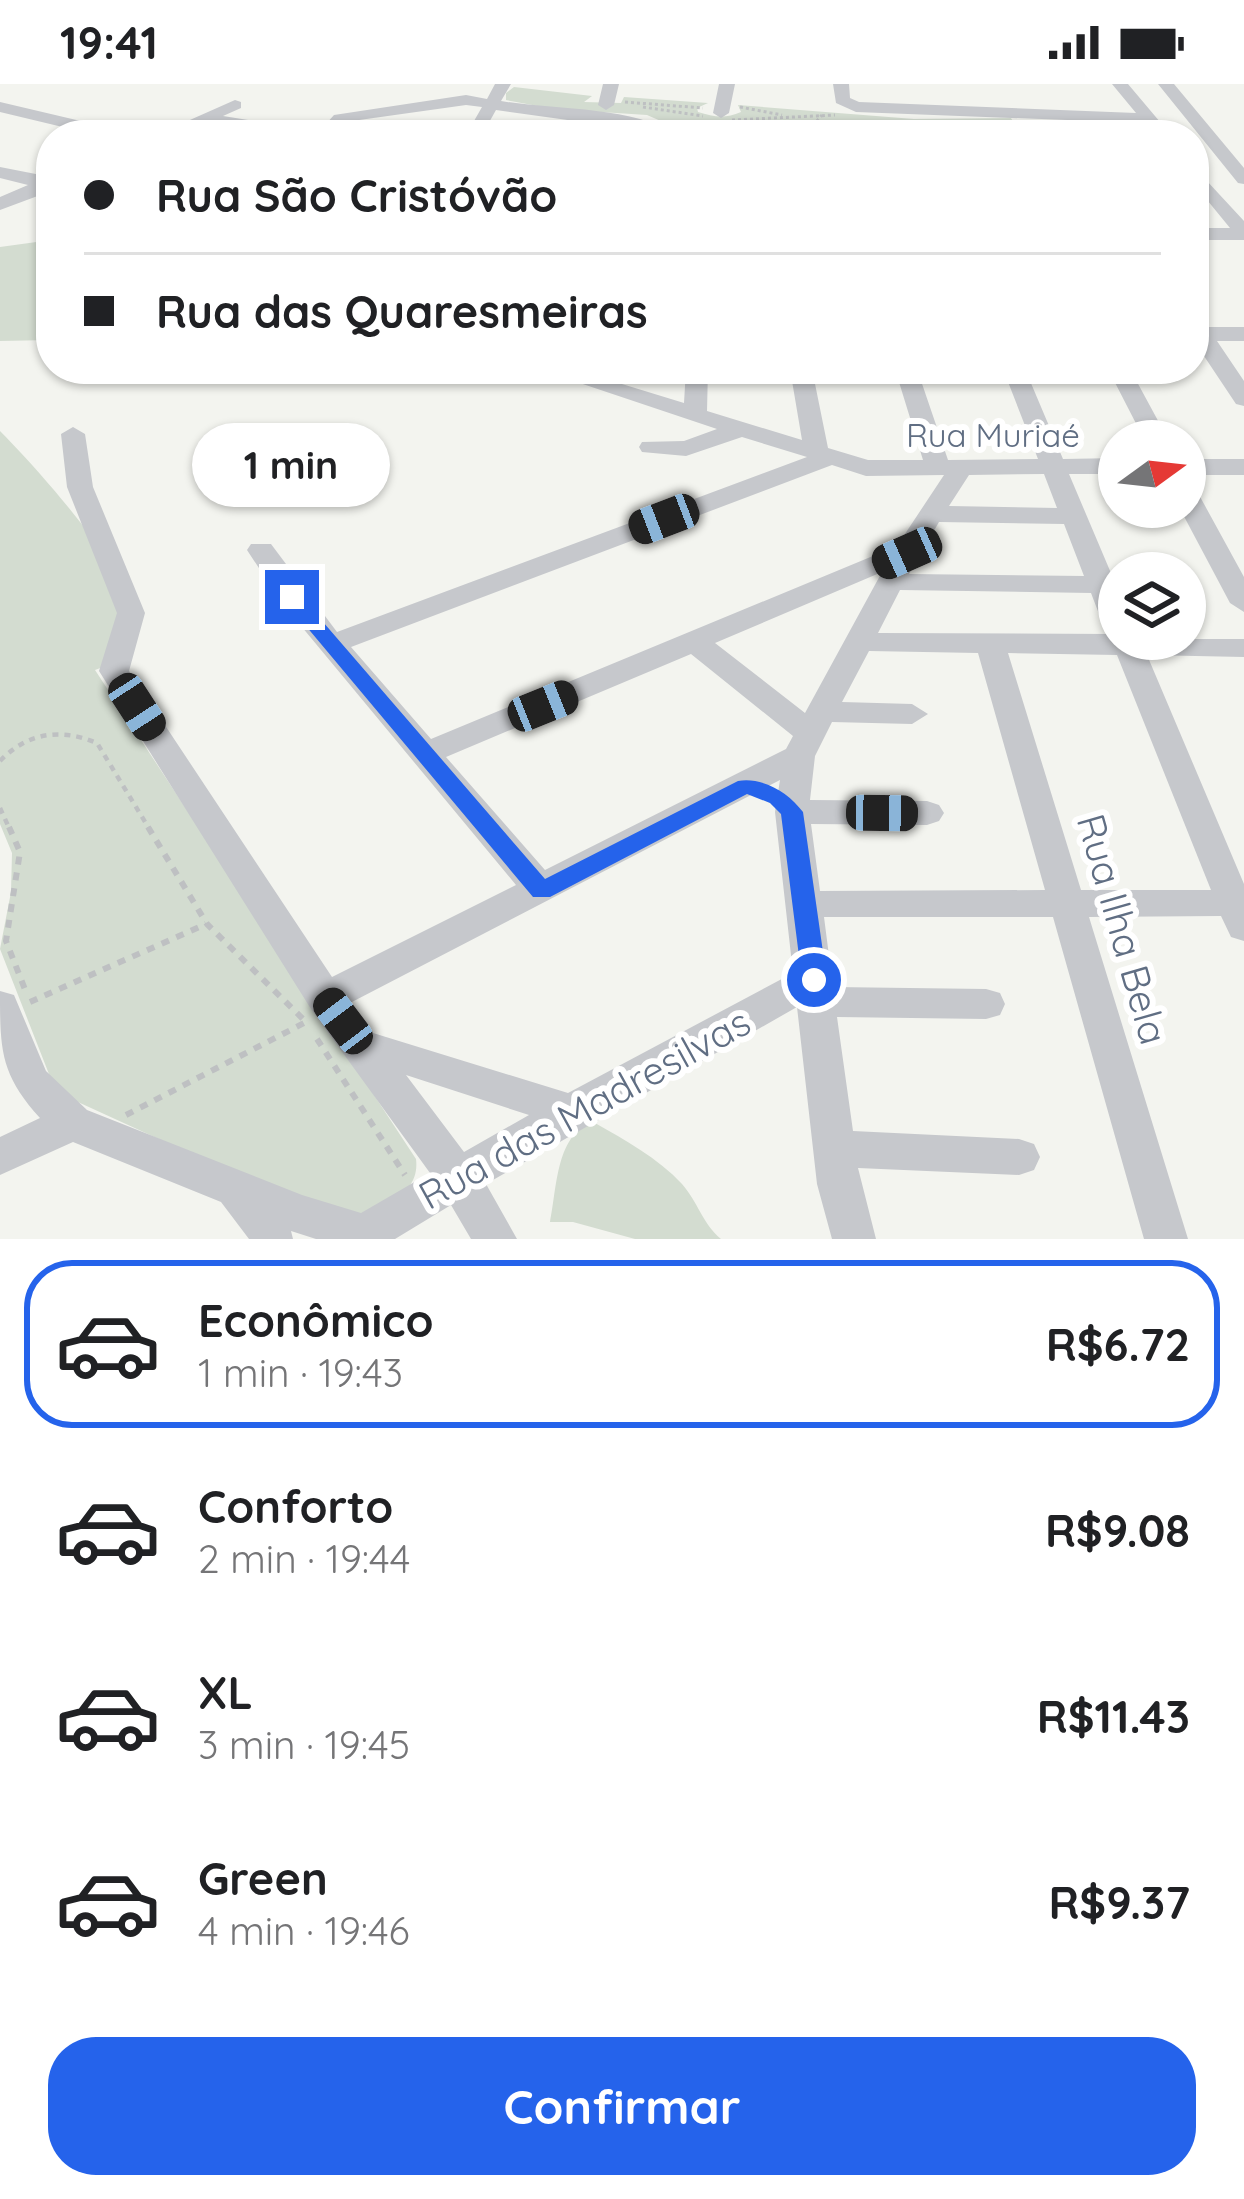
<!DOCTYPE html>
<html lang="pt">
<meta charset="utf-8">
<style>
:root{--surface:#fff;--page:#f2f2f2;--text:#202124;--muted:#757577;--line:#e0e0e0;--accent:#2563eb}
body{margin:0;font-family:Quicksand,sans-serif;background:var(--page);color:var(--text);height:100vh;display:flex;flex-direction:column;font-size:45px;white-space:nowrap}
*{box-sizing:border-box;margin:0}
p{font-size:39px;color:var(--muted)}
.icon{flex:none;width:66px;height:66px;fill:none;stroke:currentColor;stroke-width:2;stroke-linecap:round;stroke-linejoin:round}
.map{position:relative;height:1155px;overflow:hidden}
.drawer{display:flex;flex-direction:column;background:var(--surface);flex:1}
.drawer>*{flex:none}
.hud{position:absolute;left:36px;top:36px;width:1173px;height:264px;border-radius:48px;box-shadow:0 3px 9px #0004;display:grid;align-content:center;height:264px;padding:0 48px;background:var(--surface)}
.needle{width:78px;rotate:75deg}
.controls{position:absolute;left:1098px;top:336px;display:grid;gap:24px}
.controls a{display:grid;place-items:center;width:108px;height:108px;border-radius:50%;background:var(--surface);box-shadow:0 3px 9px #0004;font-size:60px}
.end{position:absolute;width:54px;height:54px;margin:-27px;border:15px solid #2563eb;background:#fff;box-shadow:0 0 0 6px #fff}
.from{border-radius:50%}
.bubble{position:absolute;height:84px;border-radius:42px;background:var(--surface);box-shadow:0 3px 9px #0004;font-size:39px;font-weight:800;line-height:84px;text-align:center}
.car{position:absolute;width:36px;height:72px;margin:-36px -18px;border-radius:15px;box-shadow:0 0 9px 3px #0007;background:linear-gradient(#222 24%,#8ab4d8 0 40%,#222 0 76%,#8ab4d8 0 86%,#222 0)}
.hud b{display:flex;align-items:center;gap:42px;height:114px;font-size:45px}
.hud b+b{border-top:3px solid var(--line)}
.hud i{width:30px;height:30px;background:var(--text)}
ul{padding:21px 0 0;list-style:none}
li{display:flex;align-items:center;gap:36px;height:168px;margin:0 24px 18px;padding:0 24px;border:6px solid transparent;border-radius:48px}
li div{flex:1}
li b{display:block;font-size:45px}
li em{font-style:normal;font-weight:800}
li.selected{border-color:var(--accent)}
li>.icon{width:108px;height:108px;stroke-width:1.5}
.cta{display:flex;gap:24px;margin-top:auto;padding:24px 48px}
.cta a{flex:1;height:138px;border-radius:48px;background:var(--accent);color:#fff;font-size:48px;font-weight:800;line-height:138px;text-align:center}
.status{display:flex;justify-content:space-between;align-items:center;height:84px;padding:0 60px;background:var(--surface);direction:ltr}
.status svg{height:33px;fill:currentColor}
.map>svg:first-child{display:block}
</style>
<div class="status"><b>19:41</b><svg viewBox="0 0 49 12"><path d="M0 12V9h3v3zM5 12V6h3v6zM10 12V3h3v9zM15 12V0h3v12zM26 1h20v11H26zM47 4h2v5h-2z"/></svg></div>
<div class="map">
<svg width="1244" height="1155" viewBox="0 0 1244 1155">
<rect width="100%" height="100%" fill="#f3f4ef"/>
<path fill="#d3dcd0" d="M514,3L592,12L584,18L621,19L624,13L708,19L697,24L698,28C714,33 725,35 741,28L738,21L914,35L1011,34L1019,47L1013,51H693L647,31L554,25L506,16V9Z
M51,156V256L0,257V163Z
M0,347C32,379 130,486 130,531C131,545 122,563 119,577L95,586L416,1075C421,1115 373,1124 342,1139L56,1008L0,865L11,808L12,769L0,740Z
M595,1039C625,1056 658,1074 682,1100C698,1118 702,1139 721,1155H635L573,1138H550C557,1105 556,1046 595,1039Z"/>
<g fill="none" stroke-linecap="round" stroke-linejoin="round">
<path stroke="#bec0c2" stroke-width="3" stroke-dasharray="3 3" stroke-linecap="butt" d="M625,18L703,24
M643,23L703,32
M740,23L782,31
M732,36L835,31
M809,42L879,50
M688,47L715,44
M805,51L822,31"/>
<path stroke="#bec0c2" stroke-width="4.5" stroke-dasharray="6 6" stroke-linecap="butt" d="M0,677C28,648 61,644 97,659L150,746
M0,724L10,746"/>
<path stroke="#bec0c2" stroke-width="6" stroke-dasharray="8 8" stroke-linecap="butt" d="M9,743L20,768L6,857L26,908
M148,743L207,840L304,936
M30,918L206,840
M317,955L405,1091
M126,1031L306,938"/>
<path fill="#c6c8cc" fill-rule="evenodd" d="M495,0H511L501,17C553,26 634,22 676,51L496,26L482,51H466L482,23L466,21L345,38L333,51H316L334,31L466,11L487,15Z
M603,0H619L614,21L606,26L598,21Z
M719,0H735L729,29L721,34L713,29Z
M833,0H849L850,14L859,18L1136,29L1112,0H1128L1171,51H1154L1144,39L856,28L836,19Z
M1158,0H1174L1244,84V100L1238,99Z
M235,16L241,18V24L223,32L260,38V46L206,39L178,51H156Z
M0,18L123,47L125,51H96L0,28Z
M0,83L51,93V107L0,126V113L28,101L0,94Z
M1194,83L1244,137V156H1194V144H1230L1194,100Z
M1194,232L1208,243H1244V257H1217L1244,297V322L1236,320L1194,257Z
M538,285H573L684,319L686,285H708L707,327L802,356L790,285H812L828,364L868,376H923L895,285H917L948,376L1038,375L1003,285H1025L1063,375L1119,374V390H1069L1119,508V555H1244V573L1147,571L1244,800V857L1231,853L1221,832L1089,833L1188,1155H1144L1053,833H824L833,903L986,905L1000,909L1005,920L1000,931L986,935L837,933L853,1047L1019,1055L1034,1060L1040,1073L1034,1086L1019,1091L858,1084L876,1155H832L817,1100L797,923L486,1100L517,1155H471L451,1121L395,1155H316L291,1147L293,1155H249L221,1118L73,1058L0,1091V1053L40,1034C0,990 0,965 0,907L14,911L46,987L87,1026L302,1111L361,1129L430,1089L311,925L99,587L117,529L67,403L61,350L73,343L85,350L93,403L145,529L129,587L332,893L516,801L282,519L247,466L251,460H271L337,548L807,373L742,353L686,372L642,368L639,363L642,358L684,357L717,345ZM832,381L866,392L944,391L897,462L431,655L351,563ZM1044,390L1057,424L949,422L969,391ZM939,438L1064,440L1084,492L909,490ZM882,488L805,629L715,559ZM900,506L1091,509L1104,543L1113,550L878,549ZM869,567L978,569L1045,806L820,807L811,740L927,741L939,737L944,729L939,721L927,717L810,716L815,672L832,638L912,640L928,630L912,620L842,618ZM1008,569L1117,571L1211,806H1081ZM691,570L793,652L786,665L545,786L446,673ZM780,696L775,728L793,889L568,1009L373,949L350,919ZM406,991L529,1031L464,1068Z
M1108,285H1130L1169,357H1145Z
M1185,375H1244V391H1185Z
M1185,401L1198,409L1244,493V528L1230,519L1179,423H1185Z"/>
</g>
<path fill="#2563eb" d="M292,507L298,509L545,795L738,697C763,693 788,708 803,728L827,896L823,902H805L802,896L781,730L770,719L747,710L550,813H533L285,517L282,513Z"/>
<g text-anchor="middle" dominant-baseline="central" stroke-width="12" stroke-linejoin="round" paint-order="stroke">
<g font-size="33" fill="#606e83" stroke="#fff">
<text x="993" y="350">Rua Muriaé</text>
</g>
<g font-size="39" fill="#606e83" stroke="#fff">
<text transform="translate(1123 845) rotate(74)">Rua Ilha Bela</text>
<text transform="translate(584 1024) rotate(-29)">Rua das Madresilvas</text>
</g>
</g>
</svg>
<div class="controls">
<a><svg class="needle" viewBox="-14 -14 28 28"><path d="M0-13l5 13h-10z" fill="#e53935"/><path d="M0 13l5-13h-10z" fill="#757577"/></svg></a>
<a><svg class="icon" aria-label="layers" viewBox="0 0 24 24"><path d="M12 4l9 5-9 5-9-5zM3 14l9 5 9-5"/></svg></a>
</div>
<i class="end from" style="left:814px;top:896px"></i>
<i class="end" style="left:292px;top:513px"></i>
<div class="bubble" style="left:192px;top:339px;width:198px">1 min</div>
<i class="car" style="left:664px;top:435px;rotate:249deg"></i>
<i class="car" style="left:907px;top:469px;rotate:246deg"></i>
<i class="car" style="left:543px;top:622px;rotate:68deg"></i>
<i class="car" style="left:137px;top:623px;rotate:147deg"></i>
<i class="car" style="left:882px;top:729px;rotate:91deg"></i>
<i class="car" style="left:343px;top:937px;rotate:323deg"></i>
<div class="hud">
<b><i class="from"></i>Rua São Cristóvão</b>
<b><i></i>Rua das Quaresmeiras</b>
</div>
</div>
<section class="drawer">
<ul>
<li class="selected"><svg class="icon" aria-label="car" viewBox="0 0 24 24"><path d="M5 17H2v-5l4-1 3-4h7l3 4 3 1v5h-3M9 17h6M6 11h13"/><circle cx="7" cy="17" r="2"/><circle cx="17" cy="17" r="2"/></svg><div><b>Econômico</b><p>1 min · 19:43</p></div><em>R$6.72</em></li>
<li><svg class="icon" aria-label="car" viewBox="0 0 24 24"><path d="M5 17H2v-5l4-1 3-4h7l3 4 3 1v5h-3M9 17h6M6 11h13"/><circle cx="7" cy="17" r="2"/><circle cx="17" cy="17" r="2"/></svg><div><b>Conforto</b><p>2 min · 19:44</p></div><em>R$9.08</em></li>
<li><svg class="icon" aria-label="car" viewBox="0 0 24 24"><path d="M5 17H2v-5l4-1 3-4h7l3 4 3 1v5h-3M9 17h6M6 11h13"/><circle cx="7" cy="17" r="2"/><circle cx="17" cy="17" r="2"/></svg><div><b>XL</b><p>3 min · 19:45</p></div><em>R$11.43</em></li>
<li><svg class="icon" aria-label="car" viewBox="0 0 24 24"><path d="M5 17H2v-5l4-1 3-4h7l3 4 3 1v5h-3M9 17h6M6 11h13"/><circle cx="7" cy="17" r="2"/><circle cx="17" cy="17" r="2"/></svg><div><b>Green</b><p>4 min · 19:46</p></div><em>R$9.37</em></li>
</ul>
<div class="cta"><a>Confirmar</a></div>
</section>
